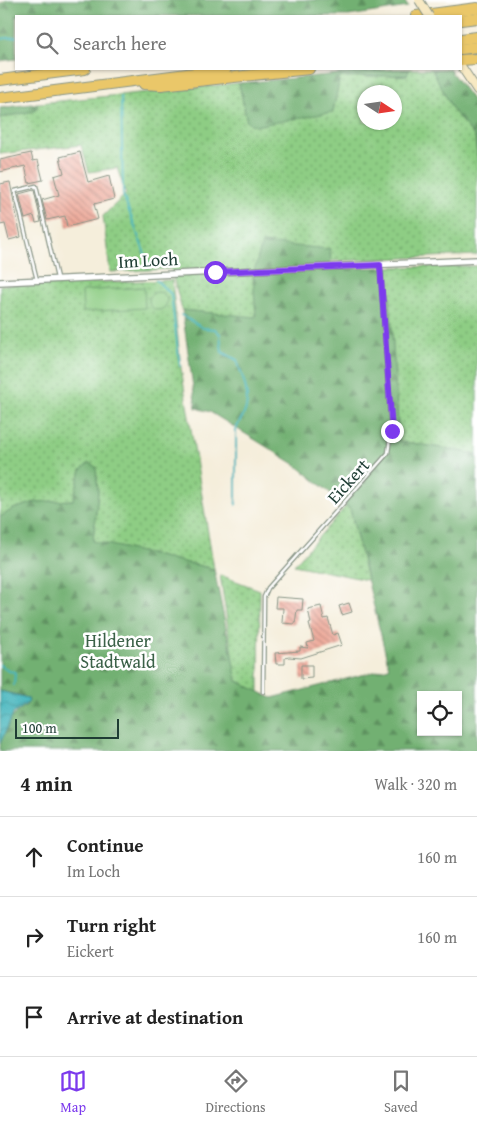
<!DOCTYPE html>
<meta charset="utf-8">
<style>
:root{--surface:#fff;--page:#f2f2f2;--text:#222;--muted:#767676;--line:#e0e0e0;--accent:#7c3aed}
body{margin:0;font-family:"Gentium Book Plus",serif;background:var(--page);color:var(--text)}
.controls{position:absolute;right:15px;bottom:15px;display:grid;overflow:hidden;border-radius:0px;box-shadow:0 1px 4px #0004}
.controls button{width:45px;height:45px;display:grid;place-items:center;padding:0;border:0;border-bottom:1px solid var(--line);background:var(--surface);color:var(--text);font:25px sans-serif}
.compass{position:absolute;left:357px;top:85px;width:45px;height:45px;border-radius:50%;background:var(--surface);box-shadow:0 1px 4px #0004;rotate:102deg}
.scale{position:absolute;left:15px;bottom:12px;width:104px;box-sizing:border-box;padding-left:5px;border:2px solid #1f3d34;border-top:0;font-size:14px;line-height:18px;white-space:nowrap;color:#1f3d34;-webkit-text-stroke:4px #fff;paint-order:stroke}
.stop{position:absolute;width:15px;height:15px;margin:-11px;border:4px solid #7c3aed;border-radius:50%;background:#fff}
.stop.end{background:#7c3aed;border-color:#fff;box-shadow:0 1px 5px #0008}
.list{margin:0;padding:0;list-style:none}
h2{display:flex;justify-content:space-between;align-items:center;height:65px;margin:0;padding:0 20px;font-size:21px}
h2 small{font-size:16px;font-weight:400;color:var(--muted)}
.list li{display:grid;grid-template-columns:32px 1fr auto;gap:15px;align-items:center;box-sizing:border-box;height:80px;padding:0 20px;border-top:1px solid var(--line)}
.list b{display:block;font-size:19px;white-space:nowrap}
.list p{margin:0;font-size:16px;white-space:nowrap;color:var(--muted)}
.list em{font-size:16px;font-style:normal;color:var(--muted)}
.icon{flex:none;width:28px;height:28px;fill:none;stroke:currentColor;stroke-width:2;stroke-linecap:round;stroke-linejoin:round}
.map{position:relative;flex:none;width:477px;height:751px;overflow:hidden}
.search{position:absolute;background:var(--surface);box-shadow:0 1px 4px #0004;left:15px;right:15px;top:15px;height:55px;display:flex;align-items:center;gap:12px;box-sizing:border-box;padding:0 18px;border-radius:0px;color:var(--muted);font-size:19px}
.sheet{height:305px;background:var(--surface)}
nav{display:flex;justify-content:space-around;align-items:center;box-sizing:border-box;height:70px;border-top:1px solid var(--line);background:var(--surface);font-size:14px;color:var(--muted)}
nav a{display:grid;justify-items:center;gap:2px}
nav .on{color:var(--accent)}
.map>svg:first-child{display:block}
.grass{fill:url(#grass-dots);stroke:#56855c;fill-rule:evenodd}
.forest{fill:url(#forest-firs);stroke:#487653;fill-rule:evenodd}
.pitch{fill:#8ecd84;stroke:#56855c}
.water{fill:url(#water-waves);stroke:#327a78}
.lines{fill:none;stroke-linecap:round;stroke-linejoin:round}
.stream{stroke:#46b6bd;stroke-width:2}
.building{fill:url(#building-back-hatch)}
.lane-casing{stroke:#8a9688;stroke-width:5}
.street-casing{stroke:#8a9688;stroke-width:8}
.secondary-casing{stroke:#8a9688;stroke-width:10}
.highway-casing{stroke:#8a9688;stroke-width:12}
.lane{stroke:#fff;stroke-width:2.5}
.street{stroke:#fff;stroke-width:5.5}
.secondary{stroke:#f7e9c3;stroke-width:8}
.highway{stroke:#eac769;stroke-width:10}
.secondary-bridge-casing{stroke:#8a9688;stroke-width:10;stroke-linecap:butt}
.secondary-bridge{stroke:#f7e9c3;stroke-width:8}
.route{stroke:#7c3aed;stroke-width:6}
.labels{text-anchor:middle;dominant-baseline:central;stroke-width:5;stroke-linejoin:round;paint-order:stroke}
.street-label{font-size:18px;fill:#1f3d34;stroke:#fff}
.park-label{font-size:18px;fill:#3b6148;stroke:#fff}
</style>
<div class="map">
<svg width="477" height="751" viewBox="0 0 477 751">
<defs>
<pattern id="grass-dots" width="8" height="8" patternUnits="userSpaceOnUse" patternTransform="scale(1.25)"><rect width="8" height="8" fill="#8ecd84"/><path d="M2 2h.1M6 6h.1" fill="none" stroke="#73a86d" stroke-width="1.8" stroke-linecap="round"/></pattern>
<pattern id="forest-firs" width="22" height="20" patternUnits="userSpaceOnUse" patternTransform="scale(1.25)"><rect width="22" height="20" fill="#72b072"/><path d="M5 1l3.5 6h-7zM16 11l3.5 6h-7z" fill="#5d905e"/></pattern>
<pattern id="water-waves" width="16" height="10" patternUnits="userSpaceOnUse" patternTransform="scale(1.25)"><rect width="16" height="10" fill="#46b6bd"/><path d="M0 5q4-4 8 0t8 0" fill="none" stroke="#3a959a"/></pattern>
<pattern id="building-back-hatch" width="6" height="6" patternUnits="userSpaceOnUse" patternTransform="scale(1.25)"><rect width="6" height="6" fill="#eda797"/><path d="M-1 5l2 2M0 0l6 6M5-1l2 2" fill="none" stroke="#bf897c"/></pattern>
</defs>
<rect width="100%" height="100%" fill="#fff"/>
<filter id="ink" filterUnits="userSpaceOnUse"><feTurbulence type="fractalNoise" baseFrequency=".02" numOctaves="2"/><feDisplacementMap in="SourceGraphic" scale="10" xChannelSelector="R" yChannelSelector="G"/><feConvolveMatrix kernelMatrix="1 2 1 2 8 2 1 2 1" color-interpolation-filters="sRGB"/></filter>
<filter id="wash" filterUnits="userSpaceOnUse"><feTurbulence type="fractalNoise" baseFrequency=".0096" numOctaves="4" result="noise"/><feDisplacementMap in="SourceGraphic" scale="20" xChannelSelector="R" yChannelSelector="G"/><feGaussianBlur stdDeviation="1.12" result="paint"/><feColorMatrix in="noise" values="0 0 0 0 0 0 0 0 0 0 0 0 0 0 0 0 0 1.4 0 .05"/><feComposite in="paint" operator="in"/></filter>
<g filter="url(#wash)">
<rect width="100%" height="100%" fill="#f5eedb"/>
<g class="grass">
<path d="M410,69H432L453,110L475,137L477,156V255L331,261L330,249L253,275L257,318L182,310L171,269L110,272L103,216L126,194L117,168L89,172L81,145L0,154V118L33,111L39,103L239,83L247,122L340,77L406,75ZM364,92H394V122H364Z"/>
<polygon points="477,266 477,454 399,441 388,267"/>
<polygon points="172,280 181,368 214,569 93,541 98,492 96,467 81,470 73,500 36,502 13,509 0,517 0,285"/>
<polygon points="346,506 350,509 367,580 294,565"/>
<polygon points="220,575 260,590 259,692 236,680"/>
</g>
<g class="forest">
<polygon points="7,0 404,0 408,7 349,16 16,16 16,59 0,61 0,4"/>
<polygon points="395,69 410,69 407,75 340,77 333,112 255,126 247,122 239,83"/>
<polygon points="432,69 449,69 477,106 477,156 475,137 453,110"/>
<polygon points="39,103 34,111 0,118 0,108"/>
<path d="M262,243L330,249L331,269L388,267L399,441L477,454V751H0C0,732 11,714 27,705L24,696L0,691V517L13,509L36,502L73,500L81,470L89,463L96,467L98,492L93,541L214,569L237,681L272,698L389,668L350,509L296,465L210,412L196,408L182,310L256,317L253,275ZM421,695H458V732H421Z"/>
</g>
<g class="pitch">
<polygon points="144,287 145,308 83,312 82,291"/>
<circle cx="158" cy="301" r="9"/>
</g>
<polygon class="water" points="0,691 28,698 29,702 13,714 0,744"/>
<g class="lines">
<g class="stream">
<polyline points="0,39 16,37"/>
<polyline points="121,97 123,195 149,265"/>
<polyline points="156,280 171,294 180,366"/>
<path d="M181,315L203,328L215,329L220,334L222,352L237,360C242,377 251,394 245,411C243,418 238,422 236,430V505"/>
<polyline points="0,665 8,671 15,672 14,685"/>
</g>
</g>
<g id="blocks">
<g class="building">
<polygon points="80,152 88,182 109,176 114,199 94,204 98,219 67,227 65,216 47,220 42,200 59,195 54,176 64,173 60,157"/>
<polygon points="31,153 33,161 38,160 43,180 29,183 25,166 0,172 0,160"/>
<polygon points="10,182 21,237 9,240 5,224 0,225 0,184"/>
<polygon points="34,190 41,222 36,223 34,216 25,219 19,194"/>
<polygon points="276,597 303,599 302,610 297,610 295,624 282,623 283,608 275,608"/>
<polygon points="349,603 352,612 342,615 339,606"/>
<polygon points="321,606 324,619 328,618 333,635 338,633 342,645 301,658 289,657 285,658 285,664 276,664 275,653 300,651 300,647 308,648 307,643 314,641 309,624 311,623 308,609"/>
<polygon points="301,665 312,665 312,678 301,679"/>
</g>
</g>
</g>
<g filter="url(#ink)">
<use href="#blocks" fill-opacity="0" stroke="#8a9688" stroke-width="1"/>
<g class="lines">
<g class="lane-casing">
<g id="lane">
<polyline points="37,280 15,191 36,186 57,278"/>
<polyline points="263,692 264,597 268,588 388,453 391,431 380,265"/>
</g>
</g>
<g class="street-casing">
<polyline id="street" points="0,282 477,260"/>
</g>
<g class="secondary-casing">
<polyline id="secondary" points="461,66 477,90"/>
</g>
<g class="highway-casing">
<g id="highway">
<polyline points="416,16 477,8"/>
<polyline points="461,20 477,18"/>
<polyline points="461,39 477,37"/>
<polyline points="461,49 477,47"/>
<polyline points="461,60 477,59"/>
<polyline points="0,80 85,69"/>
<polyline points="144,84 161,85 309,69"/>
<polyline points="0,98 226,69"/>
</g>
</g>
<use href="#lane" class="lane"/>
<use href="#street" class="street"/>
<use href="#secondary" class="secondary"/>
<use href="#highway" class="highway"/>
<g class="secondary-bridge-casing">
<polyline id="secondary-bridge" points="419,0 429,16"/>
</g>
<use href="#secondary-bridge" class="secondary-bridge"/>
</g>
</g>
<g class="lines" filter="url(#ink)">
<polyline class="route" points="215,272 380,265 392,431"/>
</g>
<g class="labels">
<g class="street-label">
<text transform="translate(148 260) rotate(-3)">Im Loch</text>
<text transform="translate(348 481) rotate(-48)">Eickert</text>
</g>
<g class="park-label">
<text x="118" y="640">Hildener<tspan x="118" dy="21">Stadtwald</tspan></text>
</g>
</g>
</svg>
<div class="controls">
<button><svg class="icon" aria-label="locate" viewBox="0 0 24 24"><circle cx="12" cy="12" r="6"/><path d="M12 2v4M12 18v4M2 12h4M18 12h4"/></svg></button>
</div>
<svg class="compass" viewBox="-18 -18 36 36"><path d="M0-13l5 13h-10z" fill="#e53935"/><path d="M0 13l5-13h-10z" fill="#767676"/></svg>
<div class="scale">100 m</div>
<div class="stop" style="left:215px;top:272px"></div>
<div class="stop end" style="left:392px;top:431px"></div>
<div class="search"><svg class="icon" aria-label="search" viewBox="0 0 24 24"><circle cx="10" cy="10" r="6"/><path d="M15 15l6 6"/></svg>Search here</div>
</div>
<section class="sheet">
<h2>4 min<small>Walk · 320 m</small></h2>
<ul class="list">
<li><svg class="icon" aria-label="ahead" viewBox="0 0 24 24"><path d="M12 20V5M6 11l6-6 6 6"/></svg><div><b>Continue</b><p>Im Loch</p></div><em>160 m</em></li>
<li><svg class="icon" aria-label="right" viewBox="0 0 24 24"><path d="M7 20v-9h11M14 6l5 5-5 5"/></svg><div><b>Turn right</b><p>Eickert</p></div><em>160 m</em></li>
<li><svg class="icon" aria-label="arrive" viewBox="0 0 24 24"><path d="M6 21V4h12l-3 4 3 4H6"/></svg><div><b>Arrive at destination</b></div></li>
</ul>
</section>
<nav>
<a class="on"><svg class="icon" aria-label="map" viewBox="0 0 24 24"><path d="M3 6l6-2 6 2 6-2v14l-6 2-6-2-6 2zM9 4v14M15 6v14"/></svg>Map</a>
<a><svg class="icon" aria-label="directions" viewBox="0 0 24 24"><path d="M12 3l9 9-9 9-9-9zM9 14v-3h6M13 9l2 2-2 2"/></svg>Directions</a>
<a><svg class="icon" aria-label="saved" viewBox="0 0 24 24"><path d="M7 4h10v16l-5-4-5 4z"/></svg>Saved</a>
</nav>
